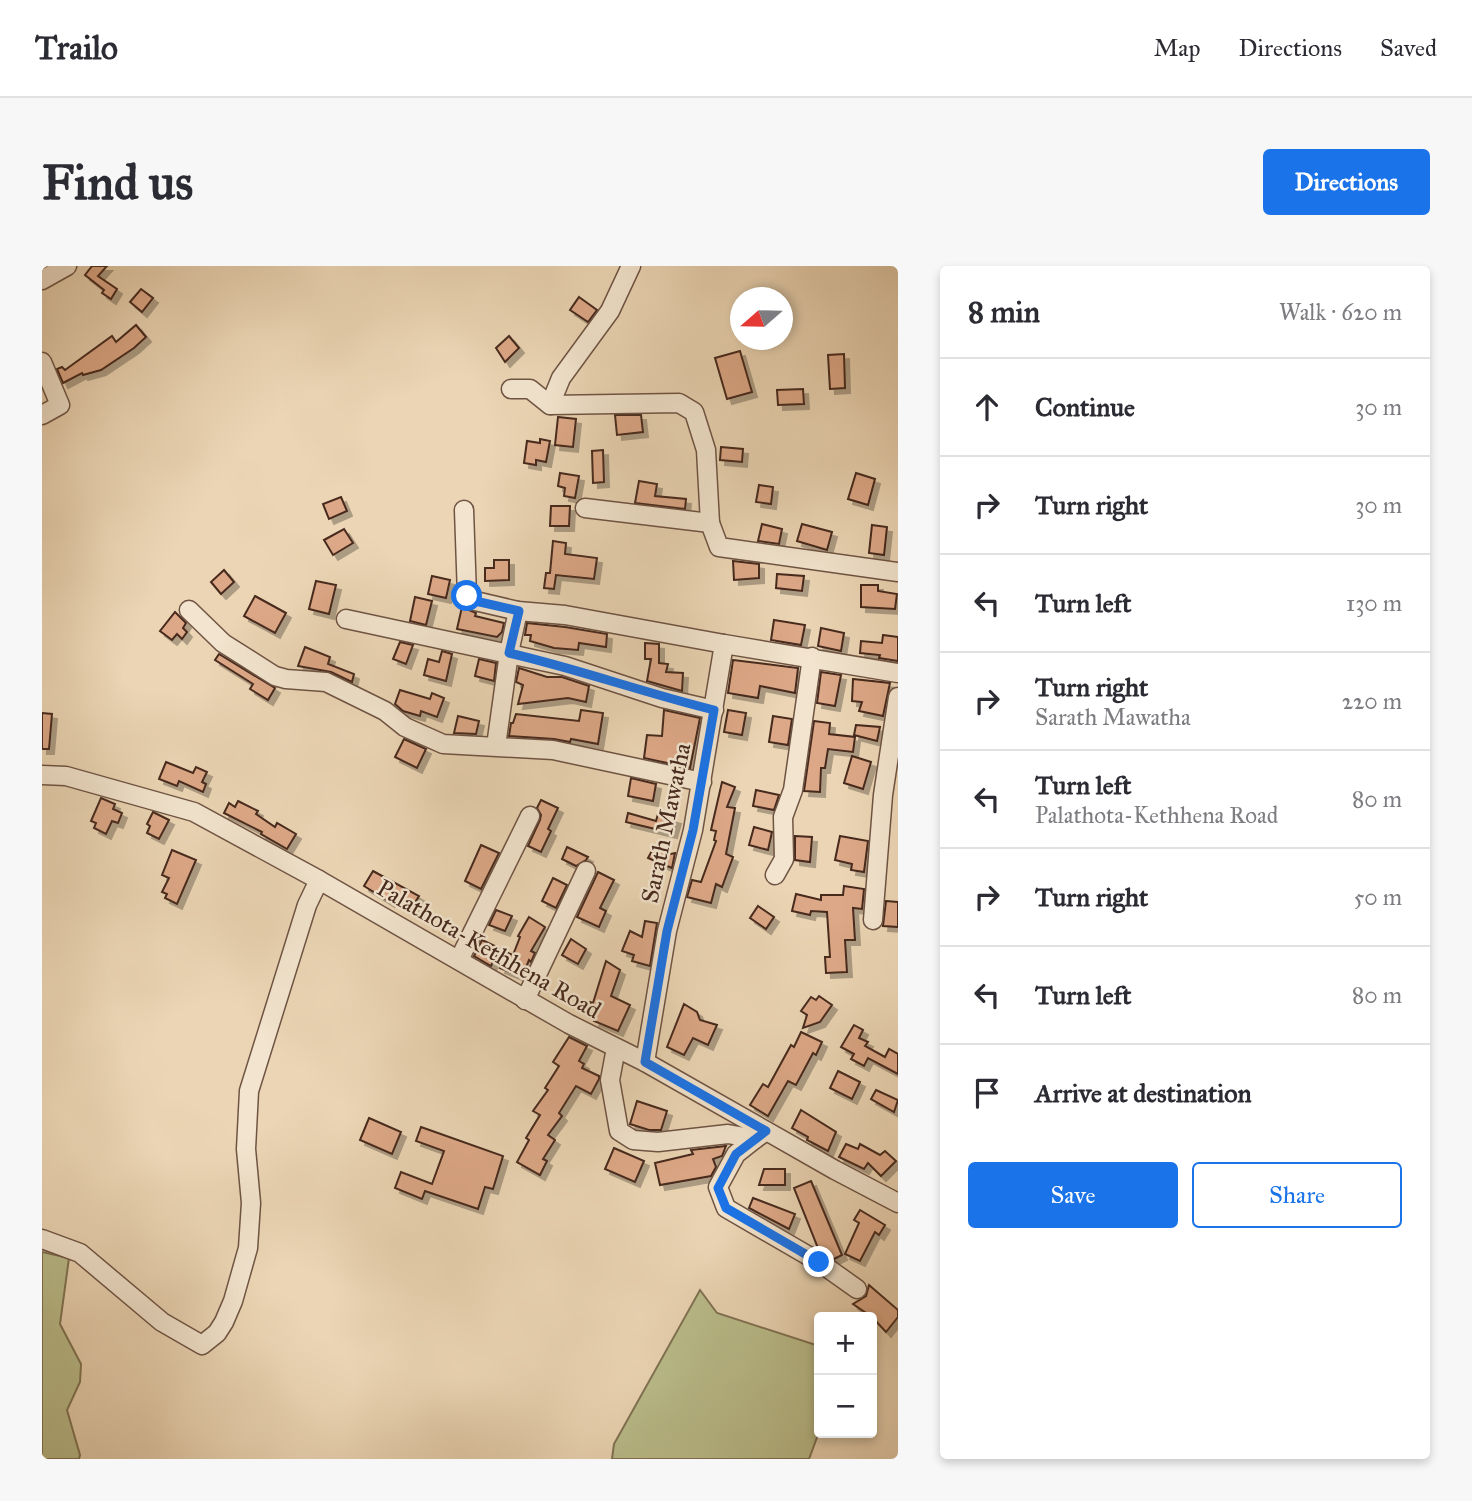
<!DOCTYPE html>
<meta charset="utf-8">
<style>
:root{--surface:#fff;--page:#f7f7f7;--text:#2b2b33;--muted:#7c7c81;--line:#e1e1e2;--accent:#1a73e8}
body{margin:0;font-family:"IM FELL Great Primer",serif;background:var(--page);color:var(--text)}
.controls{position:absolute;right:21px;bottom:21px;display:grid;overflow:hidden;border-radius:7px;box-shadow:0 4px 10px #0003}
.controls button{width:63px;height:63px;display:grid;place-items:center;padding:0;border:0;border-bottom:2px solid var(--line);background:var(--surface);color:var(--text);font:35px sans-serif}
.compass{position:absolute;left:688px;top:21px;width:63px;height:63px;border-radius:50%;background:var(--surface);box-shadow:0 4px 10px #0003;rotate:250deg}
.stop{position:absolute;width:21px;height:21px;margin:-16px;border:5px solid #1a73e8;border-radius:50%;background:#fff}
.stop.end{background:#1a73e8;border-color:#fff;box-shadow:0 2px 7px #0008}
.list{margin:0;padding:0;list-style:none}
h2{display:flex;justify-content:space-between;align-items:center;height:91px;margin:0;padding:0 28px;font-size:30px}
h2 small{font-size:23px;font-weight:400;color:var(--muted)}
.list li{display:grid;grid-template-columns:46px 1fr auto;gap:21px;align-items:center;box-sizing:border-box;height:98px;padding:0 28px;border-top:2px solid var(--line)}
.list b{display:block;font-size:26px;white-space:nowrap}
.list p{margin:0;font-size:23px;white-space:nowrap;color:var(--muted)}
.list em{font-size:23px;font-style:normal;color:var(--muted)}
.actions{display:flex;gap:14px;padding:21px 28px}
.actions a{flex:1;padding:16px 0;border:2px solid var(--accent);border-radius:7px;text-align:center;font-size:24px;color:var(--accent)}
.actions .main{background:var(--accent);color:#fff}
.icon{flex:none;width:38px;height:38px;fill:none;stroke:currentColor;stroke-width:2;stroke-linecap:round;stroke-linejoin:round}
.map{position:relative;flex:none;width:856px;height:1193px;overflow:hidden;border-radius:7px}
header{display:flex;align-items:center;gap:42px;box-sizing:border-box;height:98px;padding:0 35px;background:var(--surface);border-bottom:2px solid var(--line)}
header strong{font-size:33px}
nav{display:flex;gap:38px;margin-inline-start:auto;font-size:24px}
.intro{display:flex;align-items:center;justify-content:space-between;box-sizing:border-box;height:168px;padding:0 42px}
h1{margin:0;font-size:49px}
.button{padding:18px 32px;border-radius:7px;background:var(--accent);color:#fff;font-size:24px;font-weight:700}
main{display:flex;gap:42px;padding:0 42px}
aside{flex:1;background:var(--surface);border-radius:7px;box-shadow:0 4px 10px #0003}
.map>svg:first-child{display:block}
.green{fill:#babd8b;stroke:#807354;stroke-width:2}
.building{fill:#dda887;stroke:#46291e;stroke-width:2;filter:url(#shadow)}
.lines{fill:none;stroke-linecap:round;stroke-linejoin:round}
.minor-casing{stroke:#6f5444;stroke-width:21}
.minor{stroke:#f2e4ce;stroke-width:18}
.route{stroke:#1a73e8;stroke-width:9}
.labels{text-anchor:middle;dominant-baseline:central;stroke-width:5;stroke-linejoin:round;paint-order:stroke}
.street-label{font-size:24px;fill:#46291e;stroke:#f2e4ce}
</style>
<header>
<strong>Trailo</strong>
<nav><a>Map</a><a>Directions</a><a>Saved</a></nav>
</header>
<div class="intro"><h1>Find us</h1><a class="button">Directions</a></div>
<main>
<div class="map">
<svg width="856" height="1193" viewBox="0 0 856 1193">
<defs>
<filter id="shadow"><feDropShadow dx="5" dy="5" stdDeviation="0" flood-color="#0004"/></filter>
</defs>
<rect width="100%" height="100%" fill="#ebd5b4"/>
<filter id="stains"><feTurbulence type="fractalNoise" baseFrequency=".00286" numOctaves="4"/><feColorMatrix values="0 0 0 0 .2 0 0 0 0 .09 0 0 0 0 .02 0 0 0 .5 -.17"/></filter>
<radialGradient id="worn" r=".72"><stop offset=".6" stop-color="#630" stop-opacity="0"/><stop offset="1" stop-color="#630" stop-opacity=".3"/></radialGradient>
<g class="green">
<polygon points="0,986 27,992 18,1058 39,1098 38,1116 25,1144 38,1189 37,1193 0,1193"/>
<polygon points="658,1024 675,1047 777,1080 777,1137 773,1151 777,1166 767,1193 570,1193 572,1178"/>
</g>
<g class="building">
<polygon points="50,0 65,0 56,10 75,23 69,33 60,27 62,24 43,9"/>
<polygon points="99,23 111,32 100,46 88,36"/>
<polygon points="537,31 555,44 546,56 528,44"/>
<polygon points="94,59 104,71 92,82 59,104 41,109 40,107 21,117 15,103 20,101 23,104 70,70 74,76"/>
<polygon points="467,70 477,82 463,96 454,82"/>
<polygon points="698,85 710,126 685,133 673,92"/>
<polygon points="802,88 803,122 788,123 786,89"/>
<polygon points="761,123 762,138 736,139 735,124"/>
<polygon points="573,149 599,149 601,166 575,169"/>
<polygon points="516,151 534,153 531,181 513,179"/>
<polygon points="498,173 508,175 504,196 494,194 494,199 482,197 485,175 498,177"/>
<polygon points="679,181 701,183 700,196 678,194"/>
<polygon points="561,184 562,216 551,217 550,185"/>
<polygon points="518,207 537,210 533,232 522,230 523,222 516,220"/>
<polygon points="814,207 833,213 826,239 806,233"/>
<polygon points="597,215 615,218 613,230 644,233 643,243 593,237"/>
<polygon points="717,219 731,221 729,238 714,236"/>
<polygon points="299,231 305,245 287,253 281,238"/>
<polygon points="509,240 528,240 527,260 508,260"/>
<polygon points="720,258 740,263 737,278 716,275"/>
<polygon points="760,258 790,266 785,284 755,275"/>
<polygon points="830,259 845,261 842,289 827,287"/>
<polygon points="302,263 311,277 291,289 282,274"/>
<polygon points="511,275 524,277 523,288 555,292 552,313 514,309 512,323 502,322 504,307 508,307"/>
<polygon points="452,294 467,294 467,314 443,315 443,302 452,302"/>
<polygon points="691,295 717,298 717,312 692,314"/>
<polygon points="182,304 192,316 179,328 169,316"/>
<polygon points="735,308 762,310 760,325 734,322"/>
<polygon points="390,310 408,314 404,332 386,328"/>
<polygon points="274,315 294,319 287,348 267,343"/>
<polygon points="819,319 836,319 836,325 855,328 853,343 819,341"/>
<polygon points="213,330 244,347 233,367 202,350"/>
<polygon points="373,331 390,335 384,359 368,355"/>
<polygon points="420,341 434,347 433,350 462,357 460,366 455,371 415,363"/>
<polygon points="133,346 144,357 141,362 145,366 140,373 135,368 130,374 118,365"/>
<polygon points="732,354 763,359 759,379 729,374"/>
<polygon points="485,357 523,361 565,368 564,381 537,377 536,384 512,382 488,375 489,369 483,369"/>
<polygon points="779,362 802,367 799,385 776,380"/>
<polygon points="841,369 856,371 856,395 837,392 838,389 818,387 819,375 840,377"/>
<polygon points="358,376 371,379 364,398 351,393"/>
<polygon points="603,377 617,378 617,397 626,398 624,406 641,407 640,425 605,415 609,393 603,393"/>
<polygon points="263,381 288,391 286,398 312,408 310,416 289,406 256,400"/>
<polygon points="400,385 410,388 404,415 382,409 386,393 397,396"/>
<polygon points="177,388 233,422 226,434 208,423 211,418 173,394"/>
<polygon points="437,393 454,397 452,415 433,410"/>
<polygon points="691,394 756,402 753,427 718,420 716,432 686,427"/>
<polygon points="477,402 505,411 520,411 547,420 544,436 526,432 476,438 481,419 474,416"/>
<polygon points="779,406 799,409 793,440 775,437"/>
<polygon points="811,413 848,417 841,450 817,445 820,436 810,435"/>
<polygon points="358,424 388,433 390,427 402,432 395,451 379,445 378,450 361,445 353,438"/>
<polygon points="539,444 561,447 556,478 529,473 528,476 512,473 467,470 469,457 471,457 474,448 537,455"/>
<polygon points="622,444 658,452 648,502 602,492 605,469 620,470"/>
<polygon points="686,444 704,447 700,469 682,466"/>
<polygon points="0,447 10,448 7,483 0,483"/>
<polygon points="416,450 437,455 434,468 412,467"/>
<polygon points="731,450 750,453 746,479 727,476"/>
<polygon points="772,455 788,457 787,468 813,471 811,486 786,483 783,502 779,502 778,526 762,525"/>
<polygon points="814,459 838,461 835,475 812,469"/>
<polygon points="362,473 384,483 375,502 353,491"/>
<polygon points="810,490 829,496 821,523 802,517"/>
<polygon points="124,496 151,507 154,501 165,506 160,516 164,518 161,526 137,515 135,520 117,513"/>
<polygon points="589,512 614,518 611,535 586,530"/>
<polygon points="680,516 693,521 685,541 693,542 684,588 691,591 680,621 674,618 669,637 645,631 650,614 659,616 674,575 672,574 674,565 669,564"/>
<polygon points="714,524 737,529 732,544 711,540"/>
<polygon points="59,532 73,538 71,543 80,547 76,557 70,555 64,568 52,562 54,557 49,555"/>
<polygon points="499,534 516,542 506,563 509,565 499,586 486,580 498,554 499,549 495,542"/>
<polygon points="196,535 216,545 214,548 233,561 235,557 254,568 245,583 219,568 220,566 182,547 187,537 193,541"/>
<polygon points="111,546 127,554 117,573 105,567 108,560 105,558"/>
<polygon points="586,547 614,555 616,548 634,553 630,567 584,556"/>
<polygon points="712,561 730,566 726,584 707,579"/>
<polygon points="753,570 770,571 768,596 753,594"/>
<polygon points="798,570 826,575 822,606 809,604 810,598 793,594"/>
<polygon points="439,579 457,587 439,623 423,615"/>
<polygon points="613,579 629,588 633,587 630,602 606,592"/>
<polygon points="525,581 546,591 544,594 534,600 520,593"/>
<polygon points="130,584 154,594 135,638 123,632 125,628 120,626 127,612 120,609"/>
<polygon points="331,605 377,630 369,643 351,631 348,636 322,620"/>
<polygon points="556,606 572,614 558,642 564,645 557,661 535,651"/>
<polygon points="511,612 525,619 514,642 500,635"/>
<polygon points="802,620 822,623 820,643 811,642 813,674 803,674 805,706 784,707 783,691 788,691 785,646 769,645 768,649 750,645 754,628 779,634 779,629 801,629"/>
<polygon points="844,635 856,636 856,661 841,660"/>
<polygon points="716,640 732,651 724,663 708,652"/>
<polygon points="454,644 470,650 463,665 447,659"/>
<polygon points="487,651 503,661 489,685 493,687 489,696 487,694 480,711 458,702 466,687 471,689 478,671 476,670"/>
<polygon points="603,655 615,657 608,700 590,695 592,689 580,685 588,665 600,671"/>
<polygon points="529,673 544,683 536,698 520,689"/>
<polygon points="440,674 457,682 449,700 432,690"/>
<polygon points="564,695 578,704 569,730 588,739 576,765 552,755 553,752 543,747 548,736 551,737"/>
<polygon points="777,730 790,739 778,756 761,762 765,749 759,745 769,731 774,734"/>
<polygon points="642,738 655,746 658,754 675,759 666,779 651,772 642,789 625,781"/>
<polygon points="812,759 821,764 817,772 826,776 823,780 843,791 847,783 856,788 856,808 826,792 822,800 809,793 812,788 799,781"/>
<polygon points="759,766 780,776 774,789 771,787 754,819 746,815 726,850 708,839 721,818 726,821 749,779 752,781"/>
<polygon points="527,771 545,780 537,795 542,798 540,802 557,810 557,813 549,828 534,820 517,847 520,850 506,869 513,874 501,893 505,895 498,909 475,896 487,874 484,872 498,849 491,845 506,824 503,822 517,800 511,796"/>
<polygon points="796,805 818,816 810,833 788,822"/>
<polygon points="834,824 856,834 852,846 829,833"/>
<polygon points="595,835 625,845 619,864 607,864 588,858"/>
<polygon points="759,844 794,866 786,885 765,874 766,871 750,862"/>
<polygon points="327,852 359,866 350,888 318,874"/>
<polygon points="379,861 461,890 451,923 443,921 436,943 383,925 380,933 353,922 359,906 390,918 402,885 374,875"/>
<polygon points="804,878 816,883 818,878 838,889 843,885 854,895 839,910 826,897 822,903 797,891"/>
<polygon points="684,880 680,890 671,893 674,901 669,910 618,919 613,897 651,888 649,884"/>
<polygon points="572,882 602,895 593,916 563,903"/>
<polygon points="722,903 743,903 743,919 717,919"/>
<polygon points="769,915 800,989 792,993 776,982 752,922"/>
<polygon points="711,932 753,948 747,963 707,942"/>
<polygon points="818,944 843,959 837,969 833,966 818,995 803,988 817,957 812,954"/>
<polygon points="827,1019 856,1044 856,1051 844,1066 830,1051 811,1038 824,1030"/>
</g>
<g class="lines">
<g class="minor-casing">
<g id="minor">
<polyline points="0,14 25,0"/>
<polyline points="0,96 18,139 0,149"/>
<polyline points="469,123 488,123 508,139 637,137 652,146 664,184 668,257"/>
<polyline points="508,139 519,112 568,45 589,0"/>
<polyline points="543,242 668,257 677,281 856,306"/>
<polyline points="422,244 425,330 429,334 476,345 523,349 682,378"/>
<polyline points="147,344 181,377 233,410 244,413 284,416 343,445 363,461 401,478 511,484 660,516"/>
<polyline points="304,353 523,400 620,432 672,444"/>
<polyline points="454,480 467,387 476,345"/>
<polyline points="0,509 24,510 152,546 277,614 527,758 603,796 793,904 856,937"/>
<polyline points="733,609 742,593 741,551 751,524 770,391"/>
<polyline points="831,654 841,529 856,431"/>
<polyline points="417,694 488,550"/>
<polyline points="483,734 544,605"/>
<polyline points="574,782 568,814 577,865 591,874 616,876 686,868 713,873 724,865"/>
<polyline points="603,796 625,665 651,564 682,378 856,407"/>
<polyline points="713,873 694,888 676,921 684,942 777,996 815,1023"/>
<polyline points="0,973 38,987 120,1056 160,1079 175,1067 182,1056 191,1035 206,982 209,937 204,883 207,825 265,639 277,614"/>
</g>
</g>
<use href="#minor" class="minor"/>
</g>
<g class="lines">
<path class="route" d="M425,330L429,334L477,345L467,387C536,403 603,427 672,444L651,564L625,665L603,796L724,865L694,888L676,922L684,942L777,996"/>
</g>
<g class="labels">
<g class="street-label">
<text transform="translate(624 557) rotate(-78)">Sarath Mawatha</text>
<text transform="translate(447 683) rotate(30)">Palathota-Kethhena Road</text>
</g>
</g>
<rect width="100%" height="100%" filter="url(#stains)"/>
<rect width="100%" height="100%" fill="url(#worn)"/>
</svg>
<div class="controls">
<button>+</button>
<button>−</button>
</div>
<svg class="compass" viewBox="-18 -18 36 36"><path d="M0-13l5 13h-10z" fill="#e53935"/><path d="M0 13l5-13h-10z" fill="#7c7c81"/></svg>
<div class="stop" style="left:425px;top:330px"></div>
<div class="stop end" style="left:777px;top:996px"></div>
</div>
<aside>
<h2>8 min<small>Walk · 620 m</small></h2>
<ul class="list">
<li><svg class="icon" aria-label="ahead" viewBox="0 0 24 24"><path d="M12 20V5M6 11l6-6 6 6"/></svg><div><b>Continue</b></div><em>30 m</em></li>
<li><svg class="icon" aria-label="right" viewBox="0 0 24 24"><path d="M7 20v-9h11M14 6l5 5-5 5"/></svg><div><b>Turn right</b></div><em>30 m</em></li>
<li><svg class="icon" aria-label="left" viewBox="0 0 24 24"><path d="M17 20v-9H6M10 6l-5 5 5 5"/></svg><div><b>Turn left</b></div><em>130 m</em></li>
<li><svg class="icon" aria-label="right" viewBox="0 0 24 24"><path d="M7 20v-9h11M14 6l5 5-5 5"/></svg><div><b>Turn right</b><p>Sarath Mawatha</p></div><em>220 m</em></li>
<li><svg class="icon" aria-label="left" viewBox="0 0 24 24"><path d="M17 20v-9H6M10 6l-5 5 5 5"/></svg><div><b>Turn left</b><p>Palathota-Kethhena Road</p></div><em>80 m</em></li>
<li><svg class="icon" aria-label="right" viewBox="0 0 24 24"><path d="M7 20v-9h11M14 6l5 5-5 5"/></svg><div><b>Turn right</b></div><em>50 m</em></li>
<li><svg class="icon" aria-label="left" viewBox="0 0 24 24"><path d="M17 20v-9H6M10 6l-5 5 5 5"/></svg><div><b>Turn left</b></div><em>80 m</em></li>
<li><svg class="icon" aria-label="arrive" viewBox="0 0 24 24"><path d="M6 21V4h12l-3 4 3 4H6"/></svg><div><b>Arrive at destination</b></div></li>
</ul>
<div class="actions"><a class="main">Save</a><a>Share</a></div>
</aside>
</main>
